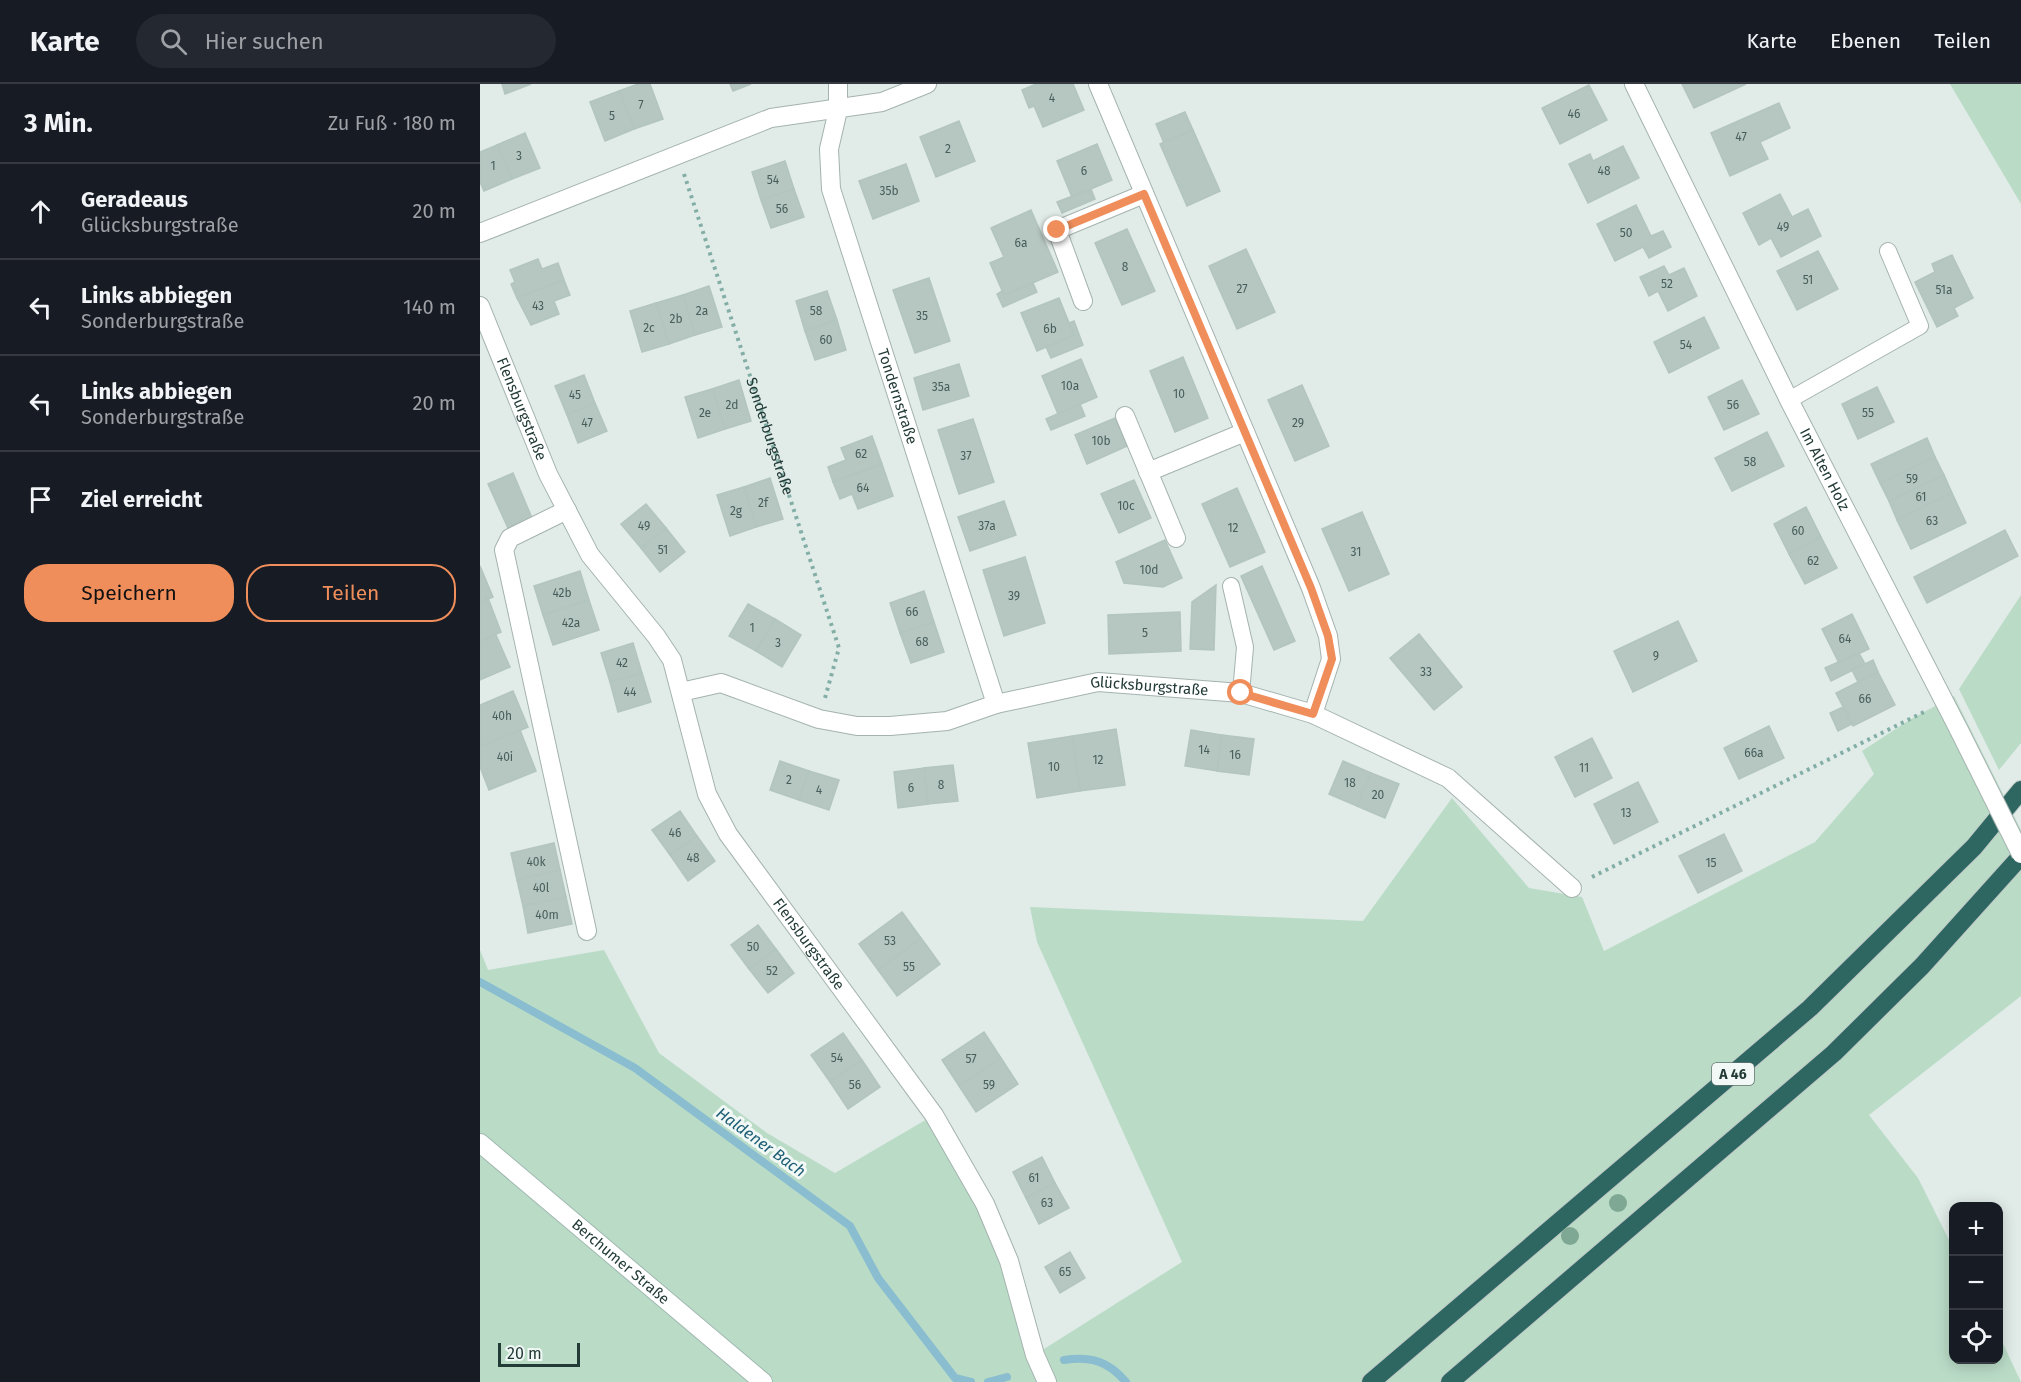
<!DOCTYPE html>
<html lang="de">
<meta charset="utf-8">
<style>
:root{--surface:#171b24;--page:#242831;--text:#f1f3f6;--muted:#9ea1a6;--line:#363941;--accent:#ef8e5b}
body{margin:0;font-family:"Fira Sans",sans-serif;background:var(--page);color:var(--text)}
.controls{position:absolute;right:18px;bottom:18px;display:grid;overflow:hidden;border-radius:12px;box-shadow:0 3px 15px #0003}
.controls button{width:54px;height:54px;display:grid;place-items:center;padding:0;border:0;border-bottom:2px solid var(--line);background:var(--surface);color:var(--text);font:30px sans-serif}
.scale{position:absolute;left:18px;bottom:15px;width:82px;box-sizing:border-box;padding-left:6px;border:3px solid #223b37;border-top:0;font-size:16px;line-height:21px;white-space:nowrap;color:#223b37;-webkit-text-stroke:4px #f1f8f5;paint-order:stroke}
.stop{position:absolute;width:18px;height:18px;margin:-14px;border:4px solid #ef8e5b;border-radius:50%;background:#fff}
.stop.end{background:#ef8e5b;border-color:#fff;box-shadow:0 2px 6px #0008}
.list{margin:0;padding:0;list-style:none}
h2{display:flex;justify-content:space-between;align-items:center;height:78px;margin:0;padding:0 24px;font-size:26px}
h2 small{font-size:20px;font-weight:400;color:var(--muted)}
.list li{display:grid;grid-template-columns:39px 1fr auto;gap:18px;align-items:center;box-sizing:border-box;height:96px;padding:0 24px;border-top:2px solid var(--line)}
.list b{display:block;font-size:22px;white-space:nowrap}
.list p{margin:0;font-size:20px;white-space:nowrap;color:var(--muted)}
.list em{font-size:20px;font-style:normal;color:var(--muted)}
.actions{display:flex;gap:12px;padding:18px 24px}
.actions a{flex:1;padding:14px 0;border:2px solid var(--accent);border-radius:24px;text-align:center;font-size:21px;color:var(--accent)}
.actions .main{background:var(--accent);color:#111}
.icon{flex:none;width:33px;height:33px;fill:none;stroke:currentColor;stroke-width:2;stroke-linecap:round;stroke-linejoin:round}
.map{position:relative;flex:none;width:1541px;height:1298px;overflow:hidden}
header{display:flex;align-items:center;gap:36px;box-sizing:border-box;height:84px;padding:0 30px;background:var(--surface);border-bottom:2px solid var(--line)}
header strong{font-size:28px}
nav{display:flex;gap:33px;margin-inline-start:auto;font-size:21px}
.search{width:420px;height:54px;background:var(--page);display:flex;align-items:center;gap:15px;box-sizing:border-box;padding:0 21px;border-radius:33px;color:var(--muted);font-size:22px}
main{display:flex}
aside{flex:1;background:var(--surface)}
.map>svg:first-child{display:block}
.green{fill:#badcc7}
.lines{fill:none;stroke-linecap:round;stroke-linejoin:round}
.stream{stroke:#89bdcf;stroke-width:8}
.building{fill:#b6c6c1;stroke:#b3c5bf;stroke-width:1.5}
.lane-casing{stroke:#a4b3af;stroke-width:18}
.street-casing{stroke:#a4b3af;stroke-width:20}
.secondary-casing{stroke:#a0b7b1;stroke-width:20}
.highway-casing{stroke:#c1c8c7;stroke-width:20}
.path{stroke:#82aea5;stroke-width:4;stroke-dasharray:3 4.5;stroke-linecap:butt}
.lane{stroke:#fff;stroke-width:16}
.street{stroke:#fff;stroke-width:18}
.secondary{stroke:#fff;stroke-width:18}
.highway{stroke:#2e6761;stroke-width:18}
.street-bridge-casing{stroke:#a4b3af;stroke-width:20;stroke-linecap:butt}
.street-bridge{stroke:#fff;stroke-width:18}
.tree{fill:#7ea893}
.route{stroke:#ef8e5b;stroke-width:8}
.labels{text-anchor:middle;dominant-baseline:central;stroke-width:6;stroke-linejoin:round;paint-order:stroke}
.number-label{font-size:12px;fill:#475e5a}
.shield{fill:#f1f8f5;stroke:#607470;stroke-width:1.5}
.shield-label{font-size:14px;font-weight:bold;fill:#223b37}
.street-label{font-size:15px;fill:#223b37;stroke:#f1f8f5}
.water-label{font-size:16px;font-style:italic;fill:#1d5e76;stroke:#f1f8f5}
</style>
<header>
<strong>Karte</strong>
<div class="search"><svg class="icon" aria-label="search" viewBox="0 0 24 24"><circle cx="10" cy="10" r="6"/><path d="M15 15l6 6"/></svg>Hier suchen</div>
<nav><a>Karte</a><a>Ebenen</a><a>Teilen</a></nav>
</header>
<main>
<aside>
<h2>3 Min.<small>Zu Fuß · 180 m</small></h2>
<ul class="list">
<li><svg class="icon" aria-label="ahead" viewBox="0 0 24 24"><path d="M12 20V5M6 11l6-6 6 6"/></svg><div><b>Geradeaus</b><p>Glücksburgstraße</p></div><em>20 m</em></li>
<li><svg class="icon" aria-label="left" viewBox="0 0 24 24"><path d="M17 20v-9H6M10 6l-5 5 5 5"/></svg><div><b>Links abbiegen</b><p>Sonderburgstraße</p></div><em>140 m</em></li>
<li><svg class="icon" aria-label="left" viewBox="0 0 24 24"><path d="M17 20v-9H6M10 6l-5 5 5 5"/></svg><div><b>Links abbiegen</b><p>Sonderburgstraße</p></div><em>20 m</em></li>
<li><svg class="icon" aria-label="arrive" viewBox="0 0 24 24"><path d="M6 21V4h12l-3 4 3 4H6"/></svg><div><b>Ziel erreicht</b></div></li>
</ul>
<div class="actions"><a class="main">Speichern</a><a>Teilen</a></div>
</aside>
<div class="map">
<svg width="1541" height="1298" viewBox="0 0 1541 1298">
<rect width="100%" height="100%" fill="#e1ebe8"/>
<g class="green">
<polygon points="1470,0 1541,0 1541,120"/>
<polygon points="1541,511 1541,659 1519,686 1479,605"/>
<polygon points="1474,612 1541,746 1541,912 1389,1031 1438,1094 1473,1164 1474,1276 1518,1276 1519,1251 1541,1298 0,1298 0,866 8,886 124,866 179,969 287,1049 355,1089 454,1031 505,1120 556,1270 702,1178 557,858 550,823 883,837 972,714 1049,804 1102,813 1124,867 1335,758 1394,690 1382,667 1431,635"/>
</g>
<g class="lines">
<g class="stream">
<polyline points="0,898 155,984 370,1142 398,1194 475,1294 491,1298"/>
<path d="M584,1276C611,1272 628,1277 646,1298"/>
<polyline points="508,1298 527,1293"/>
</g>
</g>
<g class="building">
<polygon points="22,0 51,0 25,10"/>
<polygon points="158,0 170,0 183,35 154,45 139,7"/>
<polygon points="250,0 271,0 253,7"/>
<polygon points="556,0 593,0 604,26 563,43 554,22 549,24 542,6"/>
<polygon points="1202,0 1266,0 1214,24"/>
<polygon points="1109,1 1127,36 1080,60 1062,24"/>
<polygon points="139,7 154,45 125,57 110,18"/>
<polygon points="1299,19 1310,44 1280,58 1288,75 1250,92 1231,49"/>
<polygon points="705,28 713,46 684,59 676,40"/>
<polygon points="479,37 495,77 456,93 440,53"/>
<polygon points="713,46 740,107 707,122 680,60"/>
<polygon points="45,49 60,84 32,95 17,61"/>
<polygon points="617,60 632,96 592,113 577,77"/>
<polygon points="17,61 32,95 4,107 0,98 0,68"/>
<polygon points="1143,62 1159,94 1108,119 1089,80 1110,70 1113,77"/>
<polygon points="305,77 314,105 281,116 272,88"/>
<polygon points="426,80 439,117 393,135 379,97"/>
<polygon points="314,105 324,133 291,144 281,116"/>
<polygon points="611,105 615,115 582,129 577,118"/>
<polygon points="1300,110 1312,133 1328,125 1341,152 1301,173 1291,154 1279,161 1263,129"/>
<polygon points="1156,121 1171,152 1183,147 1191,163 1169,174 1163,163 1135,177 1117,140"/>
<polygon points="551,126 578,188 524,211 510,179 524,173 511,144"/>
<polygon points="647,145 675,207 642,221 615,159"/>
<polygon points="766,165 795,228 757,245 729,182"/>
<polygon points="1338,167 1358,205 1317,226 1297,187"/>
<polygon points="1472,171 1493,214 1474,224 1478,232 1457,243 1435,198 1455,188 1452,180"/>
<polygon points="58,175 62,185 78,179 84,196 37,214 31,200 35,198 30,186"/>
<polygon points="1184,182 1189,191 1204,184 1217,212 1188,227 1178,207 1169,212 1160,193"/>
<polygon points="449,194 470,257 435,269 413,206"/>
<polygon points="84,196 90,211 74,217 79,230 51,241 37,214"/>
<polygon points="553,199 557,208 523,223 517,210 522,207 524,211"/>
<polygon points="229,202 242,243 215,251 203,211"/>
<polygon points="347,207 357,236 325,247 316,217"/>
<polygon points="203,211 215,251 189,260 176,219"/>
<polygon points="579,214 594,251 557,267 541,229"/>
<polygon points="176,219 189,260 162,268 150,227"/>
<polygon points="1224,233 1239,264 1189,289 1174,258"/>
<polygon points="357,236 366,266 335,276 325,247"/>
<polygon points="594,237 603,261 571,274 566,263 594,251 589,239"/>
<polygon points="703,273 728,334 695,348 670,287"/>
<polygon points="601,275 617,313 578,330 562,292"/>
<polygon points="479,280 489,312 443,326 434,294"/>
<polygon points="104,291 115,319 87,331 75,302"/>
<polygon points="259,296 271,337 245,345 232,305"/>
<polygon points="1262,296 1279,330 1244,346 1228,313"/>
<polygon points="822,301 849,362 815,377 788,316"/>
<polygon points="1397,303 1414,338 1378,355 1362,320"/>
<polygon points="232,305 245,345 218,354 205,313"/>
<polygon points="115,319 127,347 98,359 87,331"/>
<polygon points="600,320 605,332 571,346 566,335"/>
<polygon points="635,334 647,362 607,380 595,351"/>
<polygon points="493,335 514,398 479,410 458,346"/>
<polygon points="1287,348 1304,382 1252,407 1235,374"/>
<polygon points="392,352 402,380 353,398 348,383 366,376 361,364"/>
<polygon points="1447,354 1455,373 1400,399 1391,380"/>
<polygon points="1455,373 1464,391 1409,417 1400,399"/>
<polygon points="402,380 413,412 378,425 372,410 360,415 353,398"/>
<polygon points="33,389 52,434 28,444 8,400"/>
<polygon points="1464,391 1472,409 1417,436 1409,417"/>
<polygon points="290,394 303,435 276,443 264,403"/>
<polygon points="654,396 671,434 639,449 621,410"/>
<polygon points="264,403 276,443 250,452 237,411"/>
<polygon points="757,404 785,468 750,483 722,420"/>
<polygon points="1472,409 1486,439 1431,465 1417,436"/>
<polygon points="524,417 536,451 490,467 478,433"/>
<polygon points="166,420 186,444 161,464 141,440"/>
<polygon points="1326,423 1341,453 1309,470 1294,440"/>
<polygon points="882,428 909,490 869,507 842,445"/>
<polygon points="186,444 205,468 180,488 161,464"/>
<polygon points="1525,446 1538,472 1447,519 1434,493"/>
<polygon points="1341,453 1357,484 1325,500 1309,470"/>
<polygon points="685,456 702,494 683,503 644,499 636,478"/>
<polygon points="545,473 565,539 524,552 503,486"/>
<polygon points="0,482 13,513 0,518"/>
<polygon points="782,482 815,557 794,566 761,492"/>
<polygon points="100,487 109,516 63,531 54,502"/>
<polygon points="736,501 734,566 710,565 712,518"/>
<polygon points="444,507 454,538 420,549 410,519"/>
<polygon points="8,514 21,548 0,557 0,518"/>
<polygon points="109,516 119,546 73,561 63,531"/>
<polygon points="268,520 295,535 276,567 249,552"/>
<polygon points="700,528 701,567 629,570 628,531"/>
<polygon points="1372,530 1389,565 1359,579 1342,545"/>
<polygon points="295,535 321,551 302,583 276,567"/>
<polygon points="1198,537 1217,577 1153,608 1134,567"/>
<polygon points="454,538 464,568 431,579 420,549"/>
<polygon points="939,550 982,603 954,626 910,574"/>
<polygon points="16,551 30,583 0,596 0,557"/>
<polygon points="153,559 162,589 130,598 121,569"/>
<polygon points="1379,569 1385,580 1351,597 1345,584"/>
<polygon points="1393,576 1398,588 1378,598 1372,586"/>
<polygon points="1398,588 1415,621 1373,642 1356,609"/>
<polygon points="162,589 171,618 138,628 130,598"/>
<polygon points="33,607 48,643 0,663 0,621"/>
<polygon points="1363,623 1372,640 1358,647 1350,629"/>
<polygon points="1289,642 1304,674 1259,695 1244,664"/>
<polygon points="636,645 645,701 600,707 592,652"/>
<polygon points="40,646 56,687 9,706 0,683 0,663"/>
<polygon points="711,646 742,651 737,687 705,682"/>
<polygon points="742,651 774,655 769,691 737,687"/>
<polygon points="592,652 600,707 557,714 548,659"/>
<polygon points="1112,654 1132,694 1095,713 1075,673"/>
<polygon points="300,677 329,687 319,716 290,706"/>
<polygon points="863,677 891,689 877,722 849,710"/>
<polygon points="473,681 478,717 448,720 444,684"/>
<polygon points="444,684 448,720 418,724 414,688"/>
<polygon points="329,687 359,696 349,726 319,716"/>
<polygon points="891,689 919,700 905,734 877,722"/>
<polygon points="1158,698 1178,738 1134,760 1114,720"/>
<polygon points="200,727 217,752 190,771 172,746"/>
<polygon points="1244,750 1262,787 1218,809 1199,772"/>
<polygon points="217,752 235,777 208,797 190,771"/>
<polygon points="74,759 80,786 37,796 31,769"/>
<polygon points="80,786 86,813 43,822 37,796"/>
<polygon points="86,813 92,840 48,849 43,822"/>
<polygon points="422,828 441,854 398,886 379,860"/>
<polygon points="278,841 296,865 269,885 251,861"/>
<polygon points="441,854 460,880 417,912 398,886"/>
<polygon points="296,865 314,889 288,909 269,885"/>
<polygon points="504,948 521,974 479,1002 462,976"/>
<polygon points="363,949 382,976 350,998 331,971"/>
<polygon points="521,974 538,1000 496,1028 479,1002"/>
<polygon points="382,976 400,1003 368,1025 350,998"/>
<polygon points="562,1073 575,1099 546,1114 533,1088"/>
<polygon points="575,1099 589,1124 559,1140 546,1114"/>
<polygon points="590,1168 605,1194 580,1209 565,1183"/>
</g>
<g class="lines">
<g class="lane-casing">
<g id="lane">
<polyline points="1309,316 1440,242 1408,167"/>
<polyline points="751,502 765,563 761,609"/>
</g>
</g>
<g class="street-casing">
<g id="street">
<path id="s2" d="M358,0V26L349,65L351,105L516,620"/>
<polyline points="618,0 831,504 848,552 851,575 833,630"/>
<path id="s3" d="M1154,0L1309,316L1479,646"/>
<polyline points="0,149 291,34 402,18 447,0"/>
<polyline points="603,217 577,146 664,110"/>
<path id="s4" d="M0,222L68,390L110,471L176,552L192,576L227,710L248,750L454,1031L505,1120L529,1177L555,1271L567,1298"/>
<polyline points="645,332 696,454"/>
<polyline points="668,388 765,348"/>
<polyline points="87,426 30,454 24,466 107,847"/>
<path id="s5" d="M201,608L241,599L339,635L377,642H410L467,637L516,620L618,598L761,609L833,630L968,694L1092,804"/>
</g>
</g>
<g class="secondary-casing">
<g id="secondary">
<path id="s6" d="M0,1059L283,1298"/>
</g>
</g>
<g class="highway-casing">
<g id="highway">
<polyline points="891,1298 1330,924 1494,763 1541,706"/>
<polyline points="970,1298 1354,969 1442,882 1541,772"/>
</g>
</g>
<g class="path">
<path id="s1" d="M204,90L359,564L345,614"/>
<polyline points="1112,793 1446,627"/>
</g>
<use href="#lane" class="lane"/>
<use href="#street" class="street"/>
<use href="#secondary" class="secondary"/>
<use href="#highway" class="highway"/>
<g class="street-bridge-casing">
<polyline id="street-bridge" points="1479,646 1541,770"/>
</g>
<use href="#street-bridge" class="street-bridge"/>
</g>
<g class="tree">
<circle cx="1138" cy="1119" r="9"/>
<circle cx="1090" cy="1152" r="9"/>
</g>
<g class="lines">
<polyline class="route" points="577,146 664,110 831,504 848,552 852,575 833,630 761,609"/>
</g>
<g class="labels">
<g class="number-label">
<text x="572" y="14">4</text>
<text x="161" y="21">7</text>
<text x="1094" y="30">46</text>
<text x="132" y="32">5</text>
<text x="1261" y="53">47</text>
<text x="468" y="65">2</text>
<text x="39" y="72">3</text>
<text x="13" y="82">1</text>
<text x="604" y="87">6</text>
<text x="1124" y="87">48</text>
<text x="293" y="96">54</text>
<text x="409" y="107">35b</text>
<text x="302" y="125">56</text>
<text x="1303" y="143">49</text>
<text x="1146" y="149">50</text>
<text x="541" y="159">6a</text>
<text x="645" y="183">8</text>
<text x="1328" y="196">51</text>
<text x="1187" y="200">52</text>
<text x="762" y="205">27</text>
<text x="1464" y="206">51a</text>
<text x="58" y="222">43</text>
<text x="222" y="227">2a</text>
<text x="336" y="227">58</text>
<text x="442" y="232">35</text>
<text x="196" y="235">2b</text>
<text x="169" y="244">2c</text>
<text x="570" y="245">6b</text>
<text x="346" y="256">60</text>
<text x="1206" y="261">54</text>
<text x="590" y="302">10a</text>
<text x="461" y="303">35a</text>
<text x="699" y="310">10</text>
<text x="95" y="311">45</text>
<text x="252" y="321">2d</text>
<text x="1253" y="321">56</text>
<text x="225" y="329">2e</text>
<text x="1388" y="329">55</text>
<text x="107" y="339">47</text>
<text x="818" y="339">29</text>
<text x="621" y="357">10b</text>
<text x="381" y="370">62</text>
<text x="486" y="372">37</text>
<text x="1270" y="378">58</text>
<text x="1432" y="395">59</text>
<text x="383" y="404">64</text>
<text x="1441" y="413">61</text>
<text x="283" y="419">2f</text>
<text x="646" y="422">10c</text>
<text x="256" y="427">2g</text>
<text x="1452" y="437">63</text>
<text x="164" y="442">49</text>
<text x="507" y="442">37a</text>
<text x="753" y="444">12</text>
<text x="1318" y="447">60</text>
<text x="183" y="466">51</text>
<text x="876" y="468">31</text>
<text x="1333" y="477">62</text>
<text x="669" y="486">10d</text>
<text x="82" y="509">42b</text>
<text x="534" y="512">39</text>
<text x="432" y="528">66</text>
<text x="91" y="539">42a</text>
<text x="272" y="544">1</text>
<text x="665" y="549">5</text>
<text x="1365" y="555">64</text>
<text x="442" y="558">68</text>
<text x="298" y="559">3</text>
<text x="1176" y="572">9</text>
<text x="142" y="579">42</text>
<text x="946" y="588">33</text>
<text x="150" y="608">44</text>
<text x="1385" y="615">66</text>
<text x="22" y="632">40h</text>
<text x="724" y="666">14</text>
<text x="1274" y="669">66a</text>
<text x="755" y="671">16</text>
<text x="25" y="673">40i</text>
<text x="618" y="676">12</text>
<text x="574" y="683">10</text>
<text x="1104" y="684">11</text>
<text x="309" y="696">2</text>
<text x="870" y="699">18</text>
<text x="461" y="701">8</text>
<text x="431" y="704">6</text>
<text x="339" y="706">4</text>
<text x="898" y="711">20</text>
<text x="1146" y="729">13</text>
<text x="195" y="749">46</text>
<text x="213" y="774">48</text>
<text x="56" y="778">40k</text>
<text x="1231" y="779">15</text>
<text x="61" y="804">40l</text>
<text x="67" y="831">40m</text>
<text x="410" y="857">53</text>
<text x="273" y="863">50</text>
<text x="429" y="883">55</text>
<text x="292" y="887">52</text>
<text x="357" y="974">54</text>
<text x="491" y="975">57</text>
<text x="375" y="1001">56</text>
<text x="509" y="1001">59</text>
<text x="554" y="1094">61</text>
<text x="567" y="1119">63</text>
<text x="585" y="1188">65</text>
</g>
<rect class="shield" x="1232" y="979" width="42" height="22" rx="4.5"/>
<g class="shield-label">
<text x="1253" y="990">A 46</text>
</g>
<g class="street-label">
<text stroke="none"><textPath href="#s2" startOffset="324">Tondernstraße</textPath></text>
<text stroke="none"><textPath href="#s4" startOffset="111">Flensburgstraße</textPath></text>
<text stroke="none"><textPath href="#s1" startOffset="276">Sonderburgstraße</textPath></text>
<text stroke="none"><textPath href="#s3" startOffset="430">Im Alten Holz</textPath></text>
<text stroke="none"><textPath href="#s5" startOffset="482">Glücksburgstraße</textPath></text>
<text stroke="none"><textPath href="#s4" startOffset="726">Flensburgstraße</textPath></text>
<text stroke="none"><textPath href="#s6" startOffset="184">Berchumer Straße</textPath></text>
</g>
<g class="water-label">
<text transform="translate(281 1058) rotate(36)">Haldener Bach</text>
</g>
</g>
</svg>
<div class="controls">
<button>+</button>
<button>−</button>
<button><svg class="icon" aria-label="locate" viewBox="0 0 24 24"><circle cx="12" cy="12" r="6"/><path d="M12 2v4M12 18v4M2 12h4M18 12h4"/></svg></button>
</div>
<div class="scale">20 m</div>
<div class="stop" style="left:761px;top:609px"></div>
<div class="stop end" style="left:577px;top:146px"></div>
</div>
</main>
